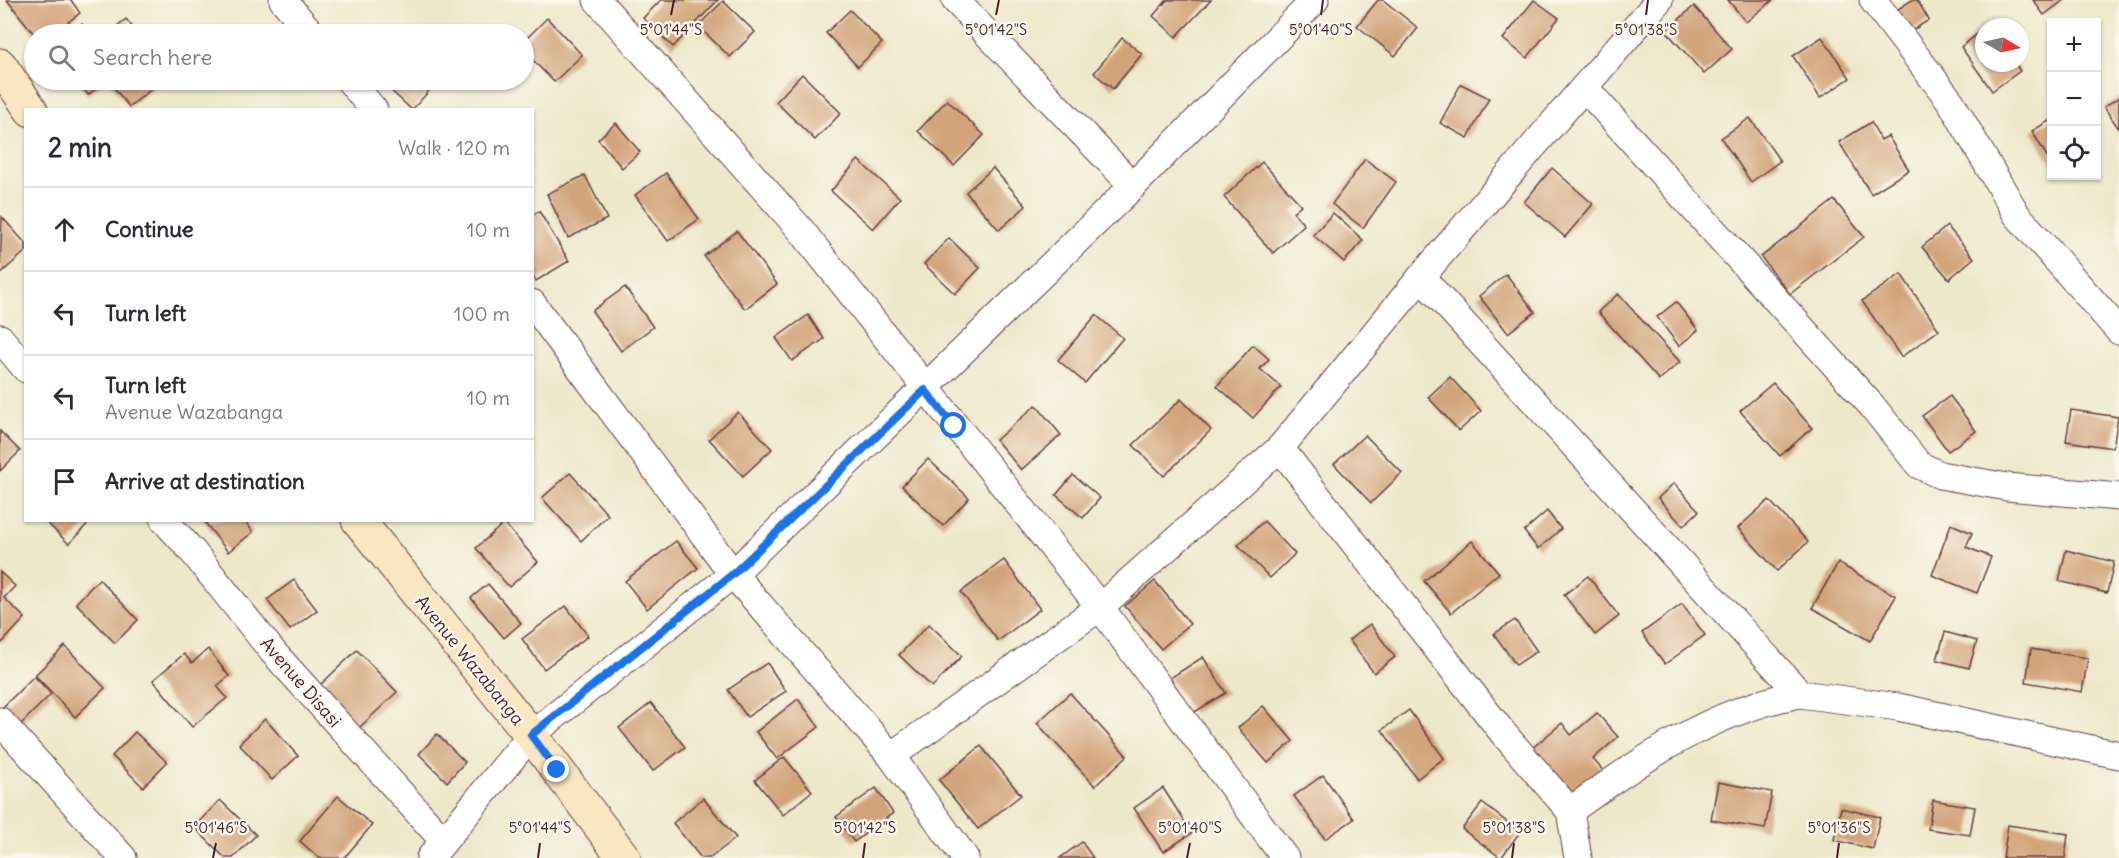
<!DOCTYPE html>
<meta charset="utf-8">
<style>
:root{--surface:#fff;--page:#f2f2f3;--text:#2b2b33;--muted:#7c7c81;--line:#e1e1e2}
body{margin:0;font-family:Delius,sans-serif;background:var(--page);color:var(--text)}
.controls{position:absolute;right:18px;top:18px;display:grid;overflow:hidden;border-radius:0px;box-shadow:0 2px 4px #0004}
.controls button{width:54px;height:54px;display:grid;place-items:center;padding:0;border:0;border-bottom:2px solid var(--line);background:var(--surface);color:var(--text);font:30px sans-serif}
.compass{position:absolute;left:1975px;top:18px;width:54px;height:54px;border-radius:50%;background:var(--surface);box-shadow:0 2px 4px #0004;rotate:99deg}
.stop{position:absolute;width:18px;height:18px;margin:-14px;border:4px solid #1a73e8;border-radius:50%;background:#fff}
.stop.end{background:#1a73e8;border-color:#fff;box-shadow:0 2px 6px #0008}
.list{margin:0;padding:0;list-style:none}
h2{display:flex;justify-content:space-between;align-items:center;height:78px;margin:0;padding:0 24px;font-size:26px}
h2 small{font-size:20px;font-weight:400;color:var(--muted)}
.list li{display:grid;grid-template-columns:39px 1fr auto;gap:18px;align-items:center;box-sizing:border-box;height:84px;padding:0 24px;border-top:2px solid var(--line)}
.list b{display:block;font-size:22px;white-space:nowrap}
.list p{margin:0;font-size:20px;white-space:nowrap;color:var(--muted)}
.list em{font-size:20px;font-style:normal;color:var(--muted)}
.icon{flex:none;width:33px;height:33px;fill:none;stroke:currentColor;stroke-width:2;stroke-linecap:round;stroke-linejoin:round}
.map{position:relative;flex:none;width:2119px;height:858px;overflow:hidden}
.search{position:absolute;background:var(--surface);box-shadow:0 2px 4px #0004;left:24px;top:24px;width:510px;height:66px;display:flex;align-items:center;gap:15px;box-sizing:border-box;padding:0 21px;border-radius:33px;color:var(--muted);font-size:22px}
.panel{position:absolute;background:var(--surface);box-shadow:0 2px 4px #0004;left:24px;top:108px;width:510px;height:414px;border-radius:0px}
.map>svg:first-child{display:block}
.building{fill:#d2a47b}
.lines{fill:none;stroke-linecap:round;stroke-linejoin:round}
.minor-casing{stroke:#633d43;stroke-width:29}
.secondary-casing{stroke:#633d43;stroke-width:35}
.minor{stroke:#fff;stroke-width:27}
.secondary{stroke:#f9e7c3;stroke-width:33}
.route{stroke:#1a73e8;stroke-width:8}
.ticks{fill:none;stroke:#4a1f2b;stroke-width:2}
.labels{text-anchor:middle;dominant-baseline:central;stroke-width:5;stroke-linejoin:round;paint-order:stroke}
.street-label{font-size:18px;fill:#4a1f2b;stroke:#fbf7ec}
.ticks-label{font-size:15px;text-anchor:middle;fill:#4a1f2b;stroke:#fbf7ec;stroke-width:5;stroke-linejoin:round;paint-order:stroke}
</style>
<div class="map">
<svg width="2119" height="858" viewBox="0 0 2119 858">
<rect width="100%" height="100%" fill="#fbf7ec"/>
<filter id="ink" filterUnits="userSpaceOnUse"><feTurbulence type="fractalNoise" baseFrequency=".0167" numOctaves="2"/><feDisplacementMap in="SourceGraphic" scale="12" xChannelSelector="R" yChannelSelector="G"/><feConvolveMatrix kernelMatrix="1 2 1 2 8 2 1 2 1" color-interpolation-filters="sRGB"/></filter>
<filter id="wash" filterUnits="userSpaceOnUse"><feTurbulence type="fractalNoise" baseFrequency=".008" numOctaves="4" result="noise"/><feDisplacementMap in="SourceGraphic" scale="24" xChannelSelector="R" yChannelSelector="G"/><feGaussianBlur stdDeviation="1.35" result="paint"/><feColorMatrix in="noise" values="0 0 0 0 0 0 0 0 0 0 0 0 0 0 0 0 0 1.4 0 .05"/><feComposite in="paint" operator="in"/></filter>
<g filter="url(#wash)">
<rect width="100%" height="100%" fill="#eee8cb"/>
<g id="blocks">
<g class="building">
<polygon points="7,0 71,0 80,13 52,34 34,34"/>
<polygon points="661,0 718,0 673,47 643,18"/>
<polygon points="1167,0 1211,0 1176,37 1153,16"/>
<polygon points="1378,0 1383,0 1418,28 1395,56 1357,26"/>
<polygon points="1534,0 1559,18 1527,58 1503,39"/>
<polygon points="1728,0 1773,0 1746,22"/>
<polygon points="1912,0 1917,0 1929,20 1908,33 1895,11"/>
<polygon points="2033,0 2064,0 2044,15"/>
<polygon points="723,1 755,32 730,57 698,26"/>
<polygon points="1694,6 1732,49 1704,74 1666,31"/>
<polygon points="850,10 882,43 858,67 826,33"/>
<polygon points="547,18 582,55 554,82 524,51 524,41"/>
<polygon points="126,19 138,34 107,34"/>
<polygon points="82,24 90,34 67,34"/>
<polygon points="1984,29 1984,63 2015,63 2020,71 1992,91 1961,47"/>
<polygon points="1822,37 1850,78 1820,98 1793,56"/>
<polygon points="1122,38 1142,54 1113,89 1094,73"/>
<polygon points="802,74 841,113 815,140 776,102"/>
<polygon points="76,80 107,80 88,95"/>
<polygon points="108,80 163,80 129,107"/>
<polygon points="392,80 434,80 437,82 412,110 386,86"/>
<polygon points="1461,84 1489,98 1468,138 1440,123"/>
<polygon points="2119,97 2119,129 2104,107"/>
<polygon points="947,100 984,135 954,166 918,131"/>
<polygon points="1750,118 1780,161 1751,182 1721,138"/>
<polygon points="2052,119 2052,165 2032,131"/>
<polygon points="1871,122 1881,140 1888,136 1909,170 1871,194 1839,142"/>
<polygon points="616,123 640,152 622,168 598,139"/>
<polygon points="1365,159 1396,182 1363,228 1332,204"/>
<polygon points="858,160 900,198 873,229 831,191"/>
<polygon points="1262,162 1301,205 1293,212 1304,225 1273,253 1224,197"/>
<polygon points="993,168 1026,206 999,230 966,192"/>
<polygon points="1552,168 1593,204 1565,237 1524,202"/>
<polygon points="666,173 699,219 668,241 635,195"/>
<polygon points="585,175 607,219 568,238 547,194"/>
<polygon points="1834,200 1864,237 1790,294 1761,257"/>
<polygon points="539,211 569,261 536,281 532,274 532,215"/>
<polygon points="1333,213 1363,240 1344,262 1313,235"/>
<polygon points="2,217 26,244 26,251 0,274"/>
<polygon points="1947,226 1974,258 1949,279 1922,247"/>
<polygon points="737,231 777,284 745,309 704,256"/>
<polygon points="949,238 980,268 955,294 924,264"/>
<polygon points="1506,274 1535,312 1508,333 1479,296"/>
<polygon points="1901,274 1939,330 1901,357 1862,301"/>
<polygon points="625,287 653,327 621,351 592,311"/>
<polygon points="1618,294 1680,362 1659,380 1598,312"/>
<polygon points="1676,302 1698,330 1679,346 1657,317"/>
<polygon points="808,315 824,339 792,361 776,338"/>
<polygon points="1096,315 1123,338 1085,383 1058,360"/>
<polygon points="1253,345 1269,359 1260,369 1281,387 1253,418 1217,386"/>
<polygon points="1450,377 1481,411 1459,431 1428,397"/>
<polygon points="1773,383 1812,428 1780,456 1740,411"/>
<polygon points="1950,396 1976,431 1948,451 1922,416"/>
<polygon points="1181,399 1211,430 1164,476 1133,445"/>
<polygon points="1036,405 1061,435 1021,470 996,440"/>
<polygon points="2071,410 2118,417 2113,448 2066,441"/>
<polygon points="738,412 772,449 743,476 709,439"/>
<polygon points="0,431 20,451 0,471"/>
<polygon points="1365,435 1402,473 1371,503 1334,464"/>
<polygon points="928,459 969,498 943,526 902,486"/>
<polygon points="570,473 608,515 581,541 542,498"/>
<polygon points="1073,475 1100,498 1083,518 1056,495"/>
<polygon points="1674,483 1699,511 1683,526 1658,498"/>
<polygon points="1769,500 1808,542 1777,571 1738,528"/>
<polygon points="1547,511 1561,529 1538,549 1524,531"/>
<polygon points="44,520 91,520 69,544"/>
<polygon points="203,520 244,520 253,532 228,552"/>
<polygon points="1264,521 1295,554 1270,578 1238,545"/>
<polygon points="504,523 538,562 509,587 476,548"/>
<polygon points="1951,524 1972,533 1966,547 1991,557 1977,593 1932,575"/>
<polygon points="676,541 698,568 647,609 625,581"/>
<polygon points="1472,541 1499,573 1451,613 1424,581"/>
<polygon points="2066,550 2114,562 2107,593 2059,581"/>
<polygon points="1004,560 1040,609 998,641 961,592"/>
<polygon points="1838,563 1896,596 1870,641 1812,608"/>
<polygon points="0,572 15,586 4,598 25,618 1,644"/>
<polygon points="1588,576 1619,616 1595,635 1564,595"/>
<polygon points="99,579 138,620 115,643 76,603"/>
<polygon points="294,580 317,610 290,630 267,600"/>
<polygon points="1155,581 1190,624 1161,649 1125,606"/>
<polygon points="488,584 521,623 504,638 471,598"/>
<polygon points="1682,604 1705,635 1665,664 1642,633"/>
<polygon points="566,606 588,636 544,669 522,639"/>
<polygon points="1515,620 1537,651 1516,665 1494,634"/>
<polygon points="929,624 962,656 932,687 899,655"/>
<polygon points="1370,624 1395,657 1374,673 1349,640"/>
<polygon points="1945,632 1977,641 1969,668 1937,660"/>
<polygon points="65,646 105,688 75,717 35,675"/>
<polygon points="208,649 229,676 217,686 227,698 192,727 153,680 184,654 192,663"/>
<polygon points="2031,649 2088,658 2082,692 2026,682"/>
<polygon points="357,650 397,692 359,728 319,686"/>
<polygon points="1203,657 1226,693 1193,713 1170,678"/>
<polygon points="767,663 786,691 747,717 728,690"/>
<polygon points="34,676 51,694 20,725 3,707"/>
<polygon points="1070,693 1127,756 1095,786 1037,723"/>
<polygon points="798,699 819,727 777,759 756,732"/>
<polygon points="651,703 685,747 653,771 619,728"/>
<polygon points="1263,706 1293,741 1268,763 1238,728"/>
<polygon points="1409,710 1444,758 1417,779 1382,730"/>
<polygon points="1597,713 1618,737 1593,759 1606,774 1574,801 1531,749 1562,723 1571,735"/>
<polygon points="265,719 298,756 272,780 239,744"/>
<polygon points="135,732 167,762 143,787 112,756"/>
<polygon points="437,734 465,762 447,782 419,754"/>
<polygon points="981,746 1021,795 978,829 939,780"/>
<polygon points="784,757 812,791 783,815 755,780"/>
<polygon points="1323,775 1354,819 1325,839 1294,796"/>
<polygon points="1718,782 1772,792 1765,829 1711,820"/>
<polygon points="876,788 893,813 854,842 836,817"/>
<polygon points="1163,788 1192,833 1163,852 1134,808"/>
<polygon points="338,796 372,825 344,858 319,858 300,841"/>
<polygon points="703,798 736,838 710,858 701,858 673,823"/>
<polygon points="220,800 256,835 233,858 225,858 194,827"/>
<polygon points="1933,800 1975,807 1970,835 1928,829"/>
<polygon points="1482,803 1520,832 1501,858 1462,829"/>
<polygon points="1841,808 1880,817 1873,849 1834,840"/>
<polygon points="2008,825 2068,834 2065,858 2003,858"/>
<polygon points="1082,842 1093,858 1060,858"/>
</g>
</g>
</g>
<g filter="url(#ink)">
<use href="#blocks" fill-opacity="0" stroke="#633d43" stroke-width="1.5"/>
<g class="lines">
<g class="minor-casing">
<g id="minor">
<polyline points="283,0 312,34"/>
<polyline points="597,0 800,229 1100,607 1285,858"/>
<polyline points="955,0 1133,186"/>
<polyline points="1873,0 1951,102 2017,215 2119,331"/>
<polyline points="349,80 374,110"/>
<polyline points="1584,87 1872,406 1919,465 1940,475 2007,487 2119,497"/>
<polyline points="1421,277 1800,694 1898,707 2119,755"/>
<polyline points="532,303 733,574 891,756 965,858"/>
<polyline points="0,338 26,369"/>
<polyline points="1280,448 1503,733 1570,811 1578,858"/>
<polyline points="164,520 193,552 273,652 443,840"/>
<polyline points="0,721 123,858"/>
<polyline points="891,756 1100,607 1280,448 1421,277 1659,0"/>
<path d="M1570,811C1640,760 1713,710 1800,694"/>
<polyline points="430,858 531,735 733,574 1133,186 1315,0"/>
</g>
</g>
<g class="secondary-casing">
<g id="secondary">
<polyline points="0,65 31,110"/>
<polyline points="358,520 531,735 624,858"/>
</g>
</g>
<use href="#minor" class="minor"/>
<use href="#secondary" class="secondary"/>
</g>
</g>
<g class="lines" filter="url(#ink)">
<polyline class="route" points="557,770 531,735 733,574 925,390 954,426"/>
</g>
<path class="ticks" d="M671,15L674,0M996,15L999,0M1321,15L1323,0M1646,15L1648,0M213,858L216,843M538,858L540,843M863,858L865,843M1187,858L1190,843M1512,858L1514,843M1837,858L1839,843"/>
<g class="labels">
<g class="street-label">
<text transform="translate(470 660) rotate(51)">Avenue Wazabanga</text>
<text transform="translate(301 682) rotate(49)">Avenue Disasi</text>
</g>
</g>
<g class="ticks-label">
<text x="671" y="35">5°01'44"S</text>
<text x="996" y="35">5°01'42"S</text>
<text x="1321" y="35">5°01'40"S</text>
<text x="1646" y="35">5°01'38"S</text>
<text x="216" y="833">5°01'46"S</text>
<text x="540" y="833">5°01'44"S</text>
<text x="865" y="833">5°01'42"S</text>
<text x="1190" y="833">5°01'40"S</text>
<text x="1514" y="833">5°01'38"S</text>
<text x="1839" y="833">5°01'36"S</text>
</g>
</svg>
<div class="controls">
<button>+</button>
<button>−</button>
<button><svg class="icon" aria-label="locate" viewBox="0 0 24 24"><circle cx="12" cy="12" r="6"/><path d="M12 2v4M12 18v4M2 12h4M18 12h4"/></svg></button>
</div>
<svg class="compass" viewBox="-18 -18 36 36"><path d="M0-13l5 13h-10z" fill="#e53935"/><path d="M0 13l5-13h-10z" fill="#7c7c81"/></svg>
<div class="stop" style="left:954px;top:426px"></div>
<div class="stop end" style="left:557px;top:770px"></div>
<div class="search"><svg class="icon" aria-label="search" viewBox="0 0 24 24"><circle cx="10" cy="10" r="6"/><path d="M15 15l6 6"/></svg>Search here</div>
<section class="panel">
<h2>2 min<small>Walk · 120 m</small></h2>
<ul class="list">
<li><svg class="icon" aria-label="ahead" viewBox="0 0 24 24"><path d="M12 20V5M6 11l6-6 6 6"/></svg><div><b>Continue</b></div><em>10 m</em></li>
<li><svg class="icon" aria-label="left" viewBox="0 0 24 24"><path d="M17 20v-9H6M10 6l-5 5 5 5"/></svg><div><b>Turn left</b></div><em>100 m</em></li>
<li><svg class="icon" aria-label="left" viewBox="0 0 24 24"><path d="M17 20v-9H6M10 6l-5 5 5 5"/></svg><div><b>Turn left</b><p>Avenue Wazabanga</p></div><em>10 m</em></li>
<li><svg class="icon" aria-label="arrive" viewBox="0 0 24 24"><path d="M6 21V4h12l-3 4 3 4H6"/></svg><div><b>Arrive at destination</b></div></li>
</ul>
</section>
</div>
